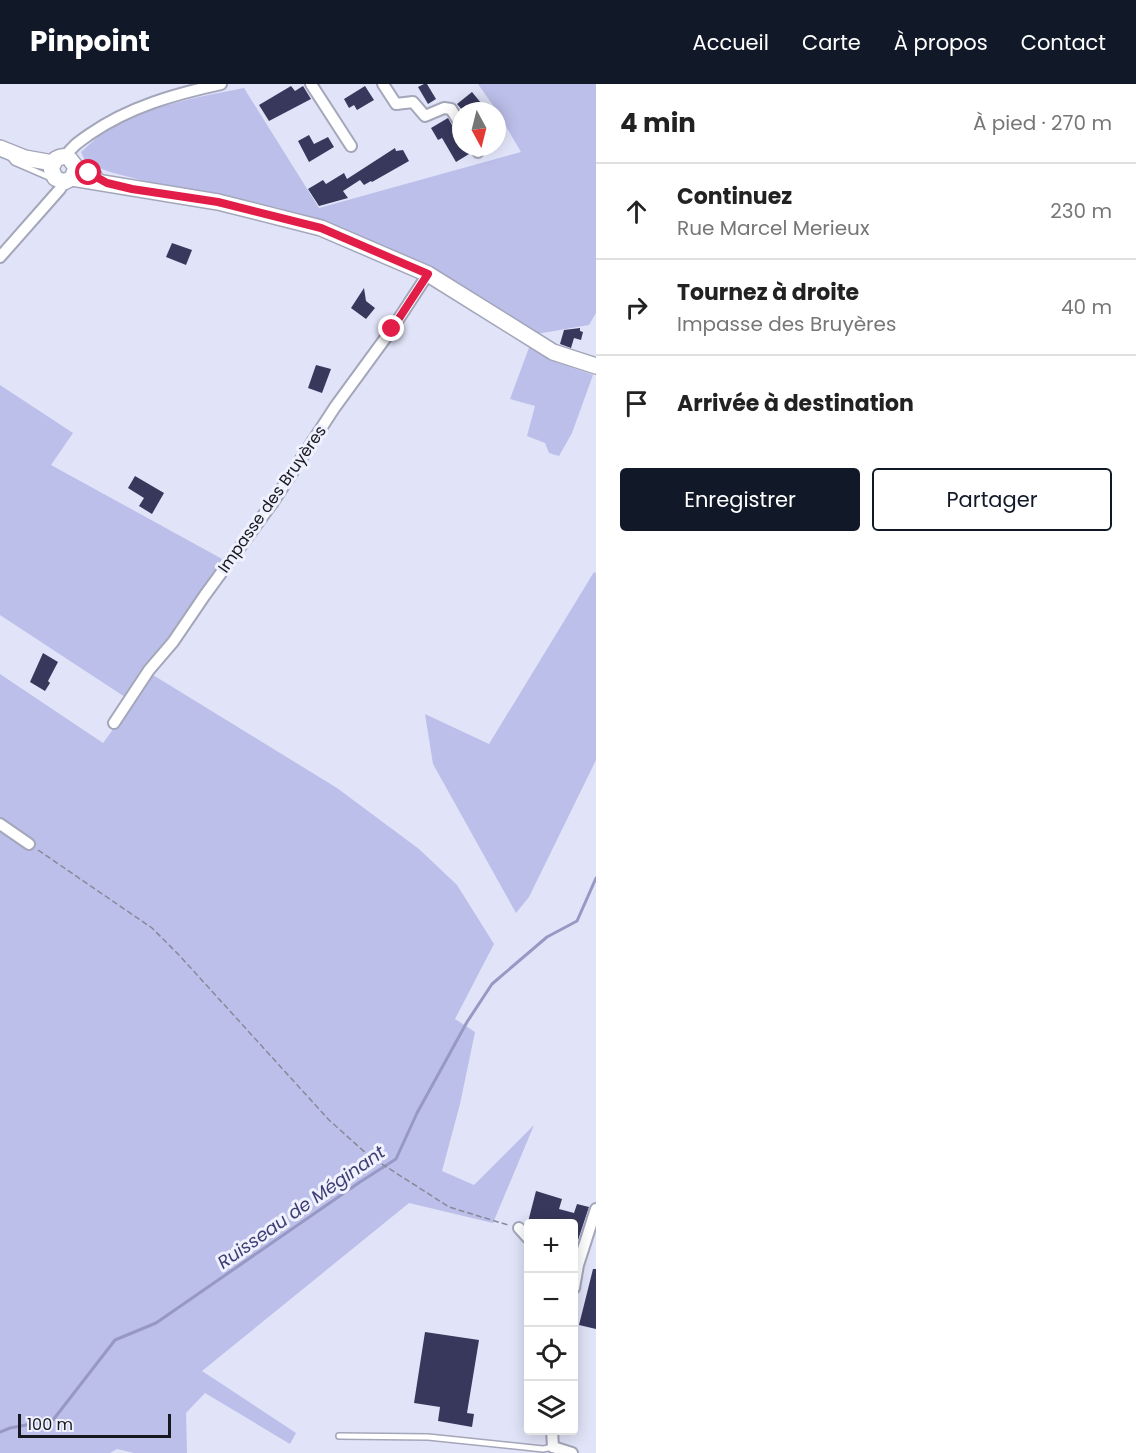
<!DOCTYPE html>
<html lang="fr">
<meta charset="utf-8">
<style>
:root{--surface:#fff;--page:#f2f2f2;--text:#222;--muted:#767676;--line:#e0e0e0;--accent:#111827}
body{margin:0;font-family:Poppins,sans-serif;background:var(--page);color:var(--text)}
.controls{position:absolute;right:18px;bottom:18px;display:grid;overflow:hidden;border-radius:6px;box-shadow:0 3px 15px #0003}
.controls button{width:54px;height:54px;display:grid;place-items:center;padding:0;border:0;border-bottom:2px solid var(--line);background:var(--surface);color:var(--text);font:30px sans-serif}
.compass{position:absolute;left:452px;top:18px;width:54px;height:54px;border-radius:50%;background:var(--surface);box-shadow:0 3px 15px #0003;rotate:173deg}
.scale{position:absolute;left:18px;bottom:15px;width:153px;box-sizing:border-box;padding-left:6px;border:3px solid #17181f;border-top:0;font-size:16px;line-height:21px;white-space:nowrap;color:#17181f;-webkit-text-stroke:4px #f0f1fe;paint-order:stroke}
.stop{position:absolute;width:18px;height:18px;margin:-14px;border:4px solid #e11d48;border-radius:50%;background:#fff}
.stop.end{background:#e11d48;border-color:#fff;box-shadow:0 2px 6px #0008}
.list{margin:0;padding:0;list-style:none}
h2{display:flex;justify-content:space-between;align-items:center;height:78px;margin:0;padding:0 24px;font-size:26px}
h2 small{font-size:20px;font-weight:400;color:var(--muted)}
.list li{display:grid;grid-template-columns:39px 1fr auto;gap:18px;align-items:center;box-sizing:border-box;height:96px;padding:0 24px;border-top:2px solid var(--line)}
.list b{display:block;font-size:22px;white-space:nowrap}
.list p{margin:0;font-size:20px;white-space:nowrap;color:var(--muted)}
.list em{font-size:20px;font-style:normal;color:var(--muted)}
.actions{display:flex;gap:12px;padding:18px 24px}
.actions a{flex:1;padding:14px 0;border:2px solid var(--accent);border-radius:6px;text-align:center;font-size:21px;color:var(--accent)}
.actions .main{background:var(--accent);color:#fff}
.icon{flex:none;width:33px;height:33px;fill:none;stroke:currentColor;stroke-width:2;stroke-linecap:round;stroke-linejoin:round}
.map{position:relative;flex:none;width:596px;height:1369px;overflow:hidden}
header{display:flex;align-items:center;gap:36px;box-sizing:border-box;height:84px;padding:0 30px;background:var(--accent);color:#fff}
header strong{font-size:28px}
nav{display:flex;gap:33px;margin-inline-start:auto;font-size:21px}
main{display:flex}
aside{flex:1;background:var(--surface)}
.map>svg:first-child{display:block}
.green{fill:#bcbfe9}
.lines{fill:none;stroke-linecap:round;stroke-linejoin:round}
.stream{stroke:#9799c4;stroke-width:3}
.building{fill:#37385c}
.lane-casing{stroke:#a4a6ba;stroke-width:8}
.street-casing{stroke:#a4a6ba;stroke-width:14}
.secondary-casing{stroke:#a4a6ba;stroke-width:18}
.path{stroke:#888a99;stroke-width:1.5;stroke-dasharray:6 3;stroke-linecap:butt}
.lane{stroke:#fff;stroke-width:5}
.street{stroke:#fff;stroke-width:10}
.secondary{stroke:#fff;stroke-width:15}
.route{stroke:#e11d48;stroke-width:8}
.labels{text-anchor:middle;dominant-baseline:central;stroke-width:6;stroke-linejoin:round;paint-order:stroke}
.street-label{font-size:16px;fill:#17181f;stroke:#f0f1fe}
.water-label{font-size:18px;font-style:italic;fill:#3e3d74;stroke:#f0f1fe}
</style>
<header>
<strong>Pinpoint</strong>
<nav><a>Accueil</a><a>Carte</a><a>À propos</a><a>Contact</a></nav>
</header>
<main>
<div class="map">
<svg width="596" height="1369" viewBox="0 0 596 1369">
<rect width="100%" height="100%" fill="#e1e3f8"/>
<g class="green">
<path d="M478,0H596V229L589,241L536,250L377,161L279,124L164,102L110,88L86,79L81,68C89,61 97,53 106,47C149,22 196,13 244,4L319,124L521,68L497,27Z"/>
<polygon points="530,261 550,276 593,291 572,349 559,372 549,369 545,359 527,352 535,322 510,315"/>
<polygon points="0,301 73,349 51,381 224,476 125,613 0,531"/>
<polygon points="594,488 596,489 596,676 529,813 516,829 433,680 425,630 489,660"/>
<polygon points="0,590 103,659 153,591 337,704 419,765 457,801 494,860 455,935 475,948 460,1020 442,1087 474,1101 534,1041 493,1139 409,1119 202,1287 296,1349 290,1360 205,1309 186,1329 187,1369 134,1369 117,1365 110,1369 0,1369"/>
</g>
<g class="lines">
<polyline class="stream" points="0,1348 10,1344 53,1336 115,1256 156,1239 360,1098 396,1075 417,1029 467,938 492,900 547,853 577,837 596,794"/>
</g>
<g class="building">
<polygon points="424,0 427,0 436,15 428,20 418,3"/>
<polygon points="291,2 295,7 303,2 311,15 269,37 259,21"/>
<polygon points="365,2 374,16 357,26 354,21 349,24 344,15"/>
<polygon points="472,8 481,19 478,21 483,27 463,27 457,20"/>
<polygon points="448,34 461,57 461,63 465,63 469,70 456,78 442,54 438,56 431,44"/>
<polygon points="309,51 314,60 328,53 334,63 309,78 298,57"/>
<polygon points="395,64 396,67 403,66 409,77 372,98 371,97 364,101 360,96 343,107 348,114 319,122 308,105 323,96 326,100 344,89 347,95"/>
<polygon points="172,159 192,166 186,181 166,173"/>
<polygon points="364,204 366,217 375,224 366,235 351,224"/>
<polygon points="580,244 580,247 583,248 581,256 574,254 571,264 560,260 564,246"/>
<polygon points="316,281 331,285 322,309 308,304"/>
<polygon points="135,392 164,409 152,430 139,422 144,414 128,404"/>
<polygon points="43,569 58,578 48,597 50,599 45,607 30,598"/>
<polygon points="536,1107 562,1115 559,1125 574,1129 577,1120 589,1123 574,1168 573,1140 528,1138"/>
<polygon points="593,1185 596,1185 596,1245 579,1241"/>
<polygon points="425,1248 479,1256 467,1329 474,1330 472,1343 438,1337 440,1323 414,1319"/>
</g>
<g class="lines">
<g class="lane-casing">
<g id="lane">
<polyline points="10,73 14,78 51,94"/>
<polyline points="339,1352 428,1353 543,1365 553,1363"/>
</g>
</g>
<g class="street-casing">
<g id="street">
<polyline points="311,0 351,62"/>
<polyline points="383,0 396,20 413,18 425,32 444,24 451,25 461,41"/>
<polyline points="475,63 478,68"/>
<path d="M66,72C72,62 80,57 90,50C129,23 175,10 221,0"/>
<polyline points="0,173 60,105 64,98"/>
<polyline points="114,639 149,586 173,558 205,511 273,418 335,323 392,245 428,190"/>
<polyline points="0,740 29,760"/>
<polyline points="519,1144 528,1154"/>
<polyline points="574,1204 578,1181 596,1125"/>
<polyline points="552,1346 553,1363"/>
<polyline points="553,1363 572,1369"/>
</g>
</g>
<g class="secondary-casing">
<g id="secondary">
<polyline points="0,64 25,74 53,79"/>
<path d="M76,84L72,94L64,98L55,94L51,84L56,75C69,69 69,75 76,83C79,87 89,89 94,92"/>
<polyline points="72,94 218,118 321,144 428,190 553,268 596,282"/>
</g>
</g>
<polyline class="path" points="38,766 152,844 179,871 329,1036 368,1071 449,1123 508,1141"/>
<use href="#lane" class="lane"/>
<use href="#street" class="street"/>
<use href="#secondary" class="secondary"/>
</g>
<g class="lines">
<polyline class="route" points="89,89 107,99 132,105 218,118 321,144 428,190 392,245"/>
</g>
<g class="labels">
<g class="street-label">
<text transform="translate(272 415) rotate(-55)">Impasse des Bruyères</text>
</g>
<g class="water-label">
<text transform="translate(301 1123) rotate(-35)">Ruisseau de Méginant</text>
</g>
</g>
</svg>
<div class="controls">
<button>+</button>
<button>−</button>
<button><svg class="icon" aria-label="locate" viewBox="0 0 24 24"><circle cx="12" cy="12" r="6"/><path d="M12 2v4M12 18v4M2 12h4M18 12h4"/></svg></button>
<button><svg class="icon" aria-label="layers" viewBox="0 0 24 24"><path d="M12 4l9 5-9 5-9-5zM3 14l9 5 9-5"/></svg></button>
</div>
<svg class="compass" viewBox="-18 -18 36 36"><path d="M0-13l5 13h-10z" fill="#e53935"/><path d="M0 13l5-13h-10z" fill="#767676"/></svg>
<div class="scale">100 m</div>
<div class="stop" style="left:89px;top:89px"></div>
<div class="stop end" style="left:392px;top:245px"></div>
</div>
<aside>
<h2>4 min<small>À pied · 270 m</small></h2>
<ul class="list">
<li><svg class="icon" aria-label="ahead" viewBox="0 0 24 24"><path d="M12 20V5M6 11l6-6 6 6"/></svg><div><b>Continuez</b><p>Rue Marcel Merieux</p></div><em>230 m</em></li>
<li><svg class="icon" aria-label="right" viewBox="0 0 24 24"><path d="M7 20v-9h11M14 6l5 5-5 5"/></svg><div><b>Tournez à droite</b><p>Impasse des Bruyères</p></div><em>40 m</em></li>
<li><svg class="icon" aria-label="arrive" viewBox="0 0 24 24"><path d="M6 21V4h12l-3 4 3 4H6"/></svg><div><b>Arrivée à destination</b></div></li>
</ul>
<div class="actions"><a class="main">Enregistrer</a><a>Partager</a></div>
</aside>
</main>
